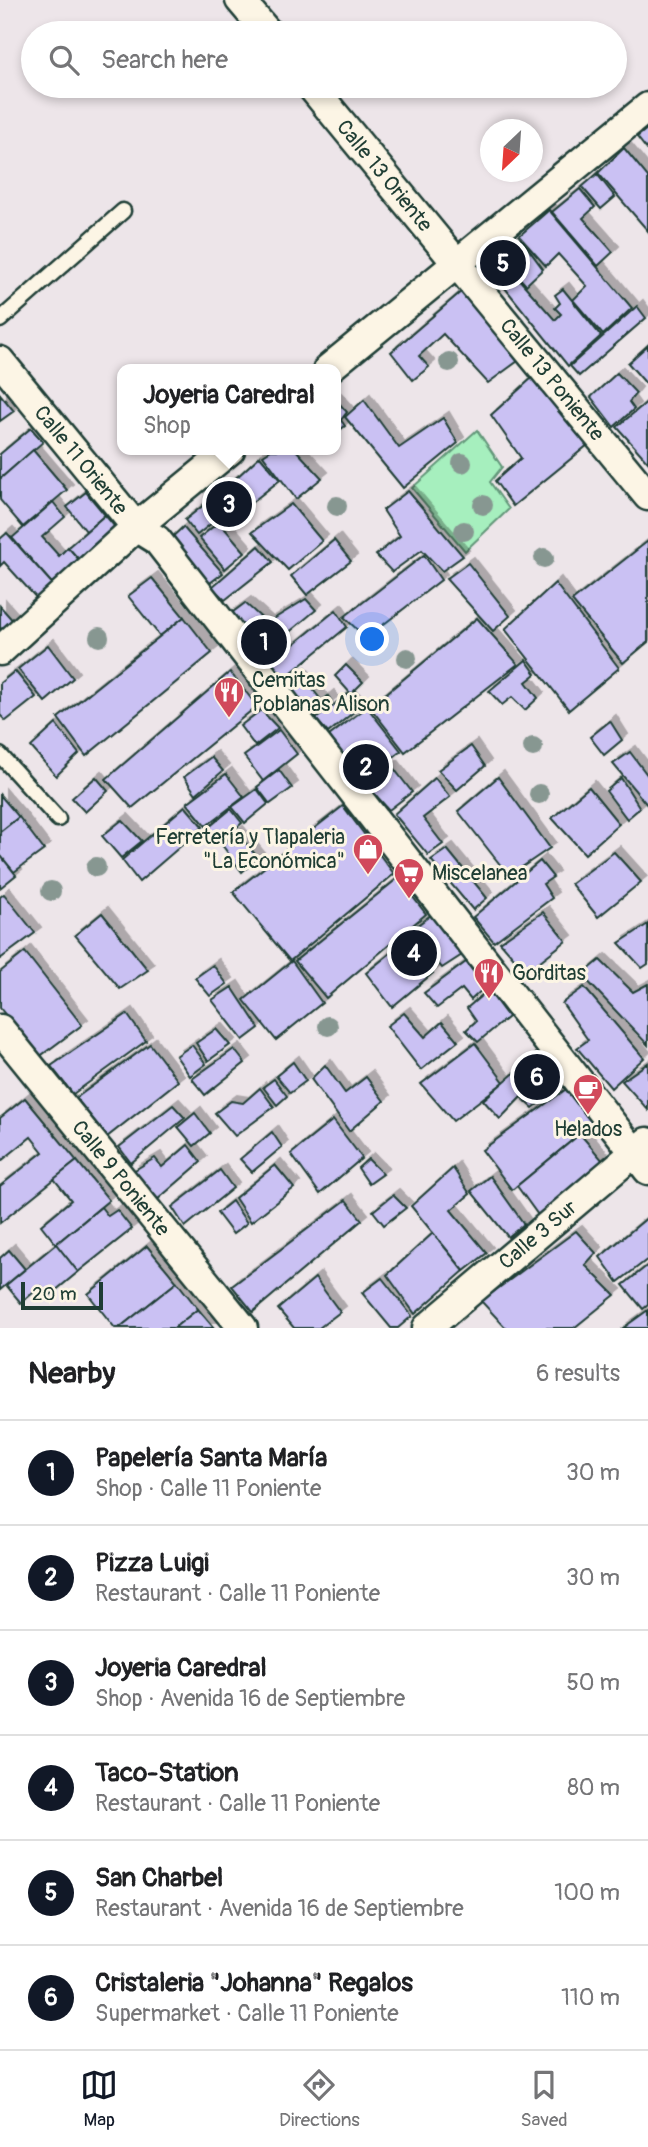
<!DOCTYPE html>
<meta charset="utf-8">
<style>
:root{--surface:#fff;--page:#f2f2f2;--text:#202124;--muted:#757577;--line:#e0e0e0;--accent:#111827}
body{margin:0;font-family:Pangolin,sans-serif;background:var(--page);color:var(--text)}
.compass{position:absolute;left:480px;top:119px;width:63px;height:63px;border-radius:50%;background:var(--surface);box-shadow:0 4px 10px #0003;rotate:205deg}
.scale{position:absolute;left:21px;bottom:18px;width:82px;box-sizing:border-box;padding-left:7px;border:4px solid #1f3d34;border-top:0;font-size:19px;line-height:24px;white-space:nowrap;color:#1f3d34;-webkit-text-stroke:5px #fcf5e5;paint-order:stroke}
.you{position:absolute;left:373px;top:640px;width:24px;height:24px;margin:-18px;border:5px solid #fff;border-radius:50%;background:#1a73e8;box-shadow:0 0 0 10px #1a73e833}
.badge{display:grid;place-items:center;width:46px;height:46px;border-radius:50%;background:var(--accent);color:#fff;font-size:23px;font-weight:700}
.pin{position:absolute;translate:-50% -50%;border:4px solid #fff;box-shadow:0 2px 7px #0006}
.popup{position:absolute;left:117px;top:364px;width:224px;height:91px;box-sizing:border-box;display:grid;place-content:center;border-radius:14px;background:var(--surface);filter:drop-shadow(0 2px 5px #0005);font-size:23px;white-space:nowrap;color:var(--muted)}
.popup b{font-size:26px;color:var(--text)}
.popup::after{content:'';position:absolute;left:50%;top:100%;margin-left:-14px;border:14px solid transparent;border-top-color:var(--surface)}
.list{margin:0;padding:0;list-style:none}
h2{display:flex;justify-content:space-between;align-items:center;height:91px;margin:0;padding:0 28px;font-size:30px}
h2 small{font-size:23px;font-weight:400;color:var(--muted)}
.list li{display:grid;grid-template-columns:46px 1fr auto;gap:21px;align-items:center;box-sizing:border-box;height:105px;padding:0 28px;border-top:2px solid var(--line)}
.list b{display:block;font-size:26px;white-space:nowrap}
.list p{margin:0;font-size:23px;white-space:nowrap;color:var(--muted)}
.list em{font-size:23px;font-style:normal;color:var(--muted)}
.icon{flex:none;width:38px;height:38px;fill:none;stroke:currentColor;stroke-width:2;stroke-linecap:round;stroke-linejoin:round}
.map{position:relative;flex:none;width:648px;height:1328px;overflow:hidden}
.search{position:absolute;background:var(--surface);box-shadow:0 4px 10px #0003;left:21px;right:21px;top:21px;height:77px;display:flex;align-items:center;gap:18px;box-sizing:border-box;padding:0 24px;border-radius:38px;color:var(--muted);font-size:26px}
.sheet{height:721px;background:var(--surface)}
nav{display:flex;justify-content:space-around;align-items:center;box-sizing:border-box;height:98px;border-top:2px solid var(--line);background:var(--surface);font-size:19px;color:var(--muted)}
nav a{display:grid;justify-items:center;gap:4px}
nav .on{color:var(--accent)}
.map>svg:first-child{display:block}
.green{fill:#a6efbe;stroke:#629679;stroke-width:2}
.building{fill:#cac1f3;stroke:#1f3d34;stroke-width:2;filter:url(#shadow)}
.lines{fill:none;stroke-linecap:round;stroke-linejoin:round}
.lane-casing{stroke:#1f3d34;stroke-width:19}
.street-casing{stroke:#1f3d34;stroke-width:33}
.lane{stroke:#fcf5e5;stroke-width:14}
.street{stroke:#fcf5e5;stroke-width:28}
.tree{fill:#879791}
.labels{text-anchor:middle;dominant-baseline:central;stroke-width:6;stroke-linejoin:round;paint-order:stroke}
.street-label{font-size:21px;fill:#1f3d34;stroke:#fcf5e5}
.poi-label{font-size:21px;fill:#1f3d34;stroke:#fcf5e5;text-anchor:start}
</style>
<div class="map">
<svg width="648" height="1328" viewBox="0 0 648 1328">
<defs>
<filter id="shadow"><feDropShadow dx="6" dy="-6" stdDeviation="0" flood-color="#0004"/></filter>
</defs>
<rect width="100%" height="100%" fill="#ede5e9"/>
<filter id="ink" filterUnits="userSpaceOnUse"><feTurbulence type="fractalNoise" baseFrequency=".0143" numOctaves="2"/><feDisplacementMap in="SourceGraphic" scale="14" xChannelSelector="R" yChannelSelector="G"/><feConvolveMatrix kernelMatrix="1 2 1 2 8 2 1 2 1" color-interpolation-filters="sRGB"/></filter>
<g filter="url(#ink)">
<polygon class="green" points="477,430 502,467 490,482 509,509 465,551 412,488"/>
<g class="building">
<polygon points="648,128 648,151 637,137"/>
<polygon points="624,148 648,177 648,231 598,173"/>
<polygon points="597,174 615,197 601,209 582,187"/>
<polygon points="580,189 595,207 583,218 613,252 598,266 552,212"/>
<polygon points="549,210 632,308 603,335 573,300 587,286 558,254 546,266 519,236"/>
<polygon points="521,239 543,269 526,285 515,273 502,285 488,269"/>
<polygon points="517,277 555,320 561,314 555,308 560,303 555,295 563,289 601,336 568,366 505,288"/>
<polygon points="462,291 518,361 488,383 443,334 419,356 429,367 413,380 391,352"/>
<polygon points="637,306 646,318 579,376 570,366"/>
<polygon points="648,345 648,386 628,363"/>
<polygon points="617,373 636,393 629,402 634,409 614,427 591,397"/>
<polygon points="533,377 589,444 513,506 495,481 521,458 491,415"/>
<polygon points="0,394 14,411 0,421"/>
<polygon points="336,400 347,412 341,420 345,426 336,433"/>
<polygon points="364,400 399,448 443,418 458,443 403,488 345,417"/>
<polygon points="648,401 648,462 617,427"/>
<polygon points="31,428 43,442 0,479 0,454"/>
<polygon points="33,450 67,490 23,527 0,500 0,479"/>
<polygon points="271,450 296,450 322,478 296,499 263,455"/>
<polygon points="260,456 280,480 251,503 235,479"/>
<polygon points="232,481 248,504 227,523 208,501"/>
<polygon points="408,491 463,556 442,571 422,550 392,572 376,555 400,536 383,510"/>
<polygon points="86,492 105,515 86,531 67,507"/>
<polygon points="53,502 65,517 42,537 59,556 68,547 83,564 56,588 12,538"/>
<polygon points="205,504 217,519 197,535 185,520"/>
<polygon points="291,504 322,541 288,570 252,532"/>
<polygon points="105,515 120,533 83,564 68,547"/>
<polygon points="219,522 245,552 225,569 199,538"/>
<polygon points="183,527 223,573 206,586 169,540"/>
<polygon points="7,533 56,588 40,602 4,562 0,566 0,539"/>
<polygon points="334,540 351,561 307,595 291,576"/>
<polygon points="648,541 648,642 623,663 572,601"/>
<polygon points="259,546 273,562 225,600 212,587"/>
<polygon points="424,555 441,580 366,638 344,617"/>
<polygon points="468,563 510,616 493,631 446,579"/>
<polygon points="152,578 184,617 160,636 128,596"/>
<polygon points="555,583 619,668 569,710 505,629"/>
<polygon points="306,599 316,610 263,654 229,615 245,603 267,623"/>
<polygon points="0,606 15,623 0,637"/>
<polygon points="336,610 347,627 281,681 266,667"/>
<polygon points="184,617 212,653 86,756 58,718"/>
<polygon points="477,618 518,664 405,752 370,707"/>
<polygon points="48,645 73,678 45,702 18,669"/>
<polygon points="526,660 536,674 526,682 538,698 525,710 512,697 502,705 489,691"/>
<polygon points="346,665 363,682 351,694 335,676"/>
<polygon points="15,671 36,697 6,721 0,715 0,683"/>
<polygon points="230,672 257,706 132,808 106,779"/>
<polygon points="300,673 322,701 328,696 332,702 314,717 285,684"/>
<polygon points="348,694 360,707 328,733 316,719"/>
<polygon points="367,707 401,751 363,781 329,736"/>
<polygon points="261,710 278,728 255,746 240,726"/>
<polygon points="610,721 622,740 604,755 590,737"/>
<polygon points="56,724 79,754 56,776 31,747"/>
<polygon points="279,730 297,754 263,781 244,756"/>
<polygon points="471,746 485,766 457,790 438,770"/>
<polygon points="630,752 648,776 648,806 613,764"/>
<polygon points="211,757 223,771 196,794 184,777"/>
<polygon points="392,766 412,792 389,810 365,783"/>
<polygon points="279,770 292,788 270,804 257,787"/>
<polygon points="226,774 244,797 206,826 187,803"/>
<polygon points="96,777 108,791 85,812 72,798"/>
<polygon points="498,777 550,848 509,876 458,811"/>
<polygon points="435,778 450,797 423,818 443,844 428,855 394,814"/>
<polygon points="621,778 640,808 627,819 606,791"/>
<polygon points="589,787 619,824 585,854 552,818"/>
<polygon points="257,789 268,804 245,823 232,807"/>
<polygon points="0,795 19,817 0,832"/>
<polygon points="185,806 203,827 139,882 122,860"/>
<polygon points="343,806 394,874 290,961 233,892"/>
<polygon points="231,809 242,823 219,842 208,828"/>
<polygon points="19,817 44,850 14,872 0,855 0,832"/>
<polygon points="122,820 142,841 121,858 102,836"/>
<polygon points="237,832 258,858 242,872 222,845"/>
<polygon points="447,849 487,898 473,910 431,860"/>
<polygon points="614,852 641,882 598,917 571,884"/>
<polygon points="0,855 16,875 0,888"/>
<polygon points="540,861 553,877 543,884 552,898 494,942 473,917"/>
<polygon points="398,878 426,914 326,998 295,961"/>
<polygon points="4,894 35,933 0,959 0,897"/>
<polygon points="543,912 566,941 526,972 500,942"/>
<polygon points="102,913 148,970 120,989 75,935"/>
<polygon points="431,915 462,955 442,968 411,930"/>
<polygon points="648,924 648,964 642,968 619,943"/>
<polygon points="409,938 433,973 392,1007 366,973"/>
<polygon points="25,952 82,1025 39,1057 0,1008 0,972"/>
<polygon points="600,960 633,992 648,984 648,1045 582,975"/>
<polygon points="292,961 322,1003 276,1040 244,1000"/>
<polygon points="466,962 485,987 471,1000 462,989 437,1008 424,993"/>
<polygon points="213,965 227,984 210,996 195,978"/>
<polygon points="232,987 259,1028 243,1040 212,1000"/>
<polygon points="584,987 644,1058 611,1088 577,1048 588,1040 562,1003"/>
<polygon points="488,990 508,1017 478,1042 466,1030 476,1021 467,1008"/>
<polygon points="404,1013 425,1037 442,1022 458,1041 421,1070 387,1026"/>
<polygon points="127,1014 146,1041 73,1094 51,1066"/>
<polygon points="216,1029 230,1045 208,1061 196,1043"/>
<polygon points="475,1043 504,1082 453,1121 421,1084"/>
<polygon points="150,1044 178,1081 107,1137 76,1098"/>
<polygon points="192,1045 206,1064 190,1076 176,1056"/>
<polygon points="234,1049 245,1063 205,1095 192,1079"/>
<polygon points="535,1055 563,1084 533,1108 521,1097 500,1119 483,1100"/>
<polygon points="293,1062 306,1081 290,1093 276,1076"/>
<polygon points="648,1063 648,1110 622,1081"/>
<polygon points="325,1065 345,1093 366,1077 384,1101 349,1131 311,1079"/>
<polygon points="274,1079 287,1096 277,1105 263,1087"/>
<polygon points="569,1087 598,1119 512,1190 482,1150"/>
<polygon points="260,1088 274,1107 235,1136 215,1113 231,1101 243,1103"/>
<polygon points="25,1098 77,1161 0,1223 0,1186 43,1152 31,1137 0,1162 0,1118"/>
<polygon points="173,1105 185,1118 131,1163 119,1147"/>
<polygon points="195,1113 210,1133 194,1146 178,1127"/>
<polygon points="333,1120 362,1158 320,1194 291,1154"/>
<polygon points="272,1132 282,1147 252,1172 240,1159"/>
<polygon points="580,1134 604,1162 538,1215 517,1186"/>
<polygon points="188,1145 201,1162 157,1200 133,1171 155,1158 162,1167"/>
<polygon points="368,1159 383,1174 369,1184 358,1168"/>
<polygon points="77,1161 109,1200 56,1244 41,1225 71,1200 54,1179"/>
<polygon points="275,1165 294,1188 251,1222 235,1198"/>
<polygon points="453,1168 470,1194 451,1210 487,1253 464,1271 411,1206"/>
<polygon points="220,1170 233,1188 185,1227 172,1207"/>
<polygon points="490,1176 524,1224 508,1237 471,1191"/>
<polygon points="393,1195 406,1208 384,1225 373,1211"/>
<polygon points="346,1200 362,1220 253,1312 232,1286"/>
<polygon points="232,1201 247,1223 233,1234 217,1213"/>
<polygon points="101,1207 108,1216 117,1210 132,1229 78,1272 56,1244"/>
<polygon points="648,1217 648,1259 618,1282 600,1257"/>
<polygon points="576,1231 596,1253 585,1265 615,1295 574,1328 506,1328 481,1301"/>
<polygon points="433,1233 464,1271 415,1314 387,1275"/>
<polygon points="56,1244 78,1272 49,1296 41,1286 21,1303 6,1285"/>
<polygon points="147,1246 177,1282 119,1328 115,1328 88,1294"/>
<polygon points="9,1250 25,1269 0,1290 0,1258"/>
<polygon points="648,1265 648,1305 643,1309 623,1285"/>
<polygon points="315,1278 340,1312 319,1328 294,1328 278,1309"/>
<polygon points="382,1278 412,1316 398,1328 391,1328 362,1293"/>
<polygon points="177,1282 198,1309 174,1328 119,1328"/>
<polygon points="198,1309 214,1328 174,1328"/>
<polygon points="648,1310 648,1328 623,1328"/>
</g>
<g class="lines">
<g class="lane-casing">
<g id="lane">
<polyline points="0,320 123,211"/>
<polyline points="0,755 58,819"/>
</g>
</g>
<g class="street-casing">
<g id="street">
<polyline points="240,0 268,33"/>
<path id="s1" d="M311,86L648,496"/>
<path id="s2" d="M0,361L136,527L157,540L648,1170"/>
<polyline points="328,369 648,107"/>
<polyline points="0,651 136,527 230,450"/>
<path id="s3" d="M0,1029L243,1328"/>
<path id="s4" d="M427,1328L647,1142"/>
</g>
</g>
<use href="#lane" class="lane"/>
<use href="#street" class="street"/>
</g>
<g class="tree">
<circle cx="449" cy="362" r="10"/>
<circle cx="462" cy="463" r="10"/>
<circle cx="483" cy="505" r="10"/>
<circle cx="337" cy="506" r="10"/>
<circle cx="464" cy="531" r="10"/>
<circle cx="544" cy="558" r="10"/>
<circle cx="99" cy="637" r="10"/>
<circle cx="407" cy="658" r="10"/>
<circle cx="533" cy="747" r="10"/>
<circle cx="539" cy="794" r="10"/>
<circle cx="96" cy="867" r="10"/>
<circle cx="51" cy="891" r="10"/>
<circle cx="328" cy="1026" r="10"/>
</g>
</g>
<defs>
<g id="restaurant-pin" transform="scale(1.575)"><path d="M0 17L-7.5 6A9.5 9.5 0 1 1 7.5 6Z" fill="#d1495b" stroke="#fcf5e5"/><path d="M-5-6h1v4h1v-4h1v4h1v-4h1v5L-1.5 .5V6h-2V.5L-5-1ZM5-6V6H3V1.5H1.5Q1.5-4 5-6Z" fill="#fff"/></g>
<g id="shop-pin" transform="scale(1.575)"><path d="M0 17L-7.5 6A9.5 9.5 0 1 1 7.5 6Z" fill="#d1495b" stroke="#fcf5e5"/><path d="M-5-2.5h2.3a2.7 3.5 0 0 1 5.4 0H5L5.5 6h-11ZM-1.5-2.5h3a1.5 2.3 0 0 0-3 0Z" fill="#fff"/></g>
<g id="supermarket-pin" transform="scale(1.575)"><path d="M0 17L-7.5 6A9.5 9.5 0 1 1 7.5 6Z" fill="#d1495b" stroke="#fcf5e5"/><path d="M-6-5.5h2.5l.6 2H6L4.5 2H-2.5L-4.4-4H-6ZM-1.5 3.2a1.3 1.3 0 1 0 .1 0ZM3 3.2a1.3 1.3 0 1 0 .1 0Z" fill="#fff"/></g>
<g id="cafe-pin" transform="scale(1.575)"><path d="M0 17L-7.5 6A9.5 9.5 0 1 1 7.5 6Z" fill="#d1495b" stroke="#fcf5e5"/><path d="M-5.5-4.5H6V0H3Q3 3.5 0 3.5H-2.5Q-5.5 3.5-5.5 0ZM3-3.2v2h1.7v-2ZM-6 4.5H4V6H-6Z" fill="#fff"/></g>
</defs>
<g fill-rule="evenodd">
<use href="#restaurant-pin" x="229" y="692"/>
<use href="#shop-pin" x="368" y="849"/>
<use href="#supermarket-pin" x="409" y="873"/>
<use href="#restaurant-pin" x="489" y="973"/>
<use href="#cafe-pin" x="588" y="1089"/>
</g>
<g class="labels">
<g class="street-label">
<text stroke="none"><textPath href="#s1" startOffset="116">Calle 13 Oriente</textPath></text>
<text stroke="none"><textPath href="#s1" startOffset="380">Calle 13 Poniente</textPath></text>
<text stroke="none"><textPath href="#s2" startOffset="128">Calle 11 Oriente</textPath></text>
<text stroke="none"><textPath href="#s3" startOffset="192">Calle 9 Poniente</textPath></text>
<text stroke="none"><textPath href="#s4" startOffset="145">Calle 3 Sur</textPath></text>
</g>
<g class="poi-label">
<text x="252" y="680">Cemitas<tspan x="252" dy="24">Poblanas Alison</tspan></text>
<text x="345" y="837" text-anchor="end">Ferretería y Tlapaleria<tspan x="345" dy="24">"La Económica"</tspan></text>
<text x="432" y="873">Miscelanea</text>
<text x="512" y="973">Gorditas</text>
<text x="588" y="1129" text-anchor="middle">Helados</text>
</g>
</g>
</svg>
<svg class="compass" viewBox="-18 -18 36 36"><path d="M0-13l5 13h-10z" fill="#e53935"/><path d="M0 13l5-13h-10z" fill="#757577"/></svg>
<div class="scale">20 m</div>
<div class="you"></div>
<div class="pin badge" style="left:264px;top:642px">1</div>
<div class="pin badge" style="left:366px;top:767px">2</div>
<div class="pin badge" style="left:229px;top:504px">3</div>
<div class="popup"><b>Joyeria Caredral</b>Shop</div>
<div class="pin badge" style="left:414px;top:953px">4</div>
<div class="pin badge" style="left:503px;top:263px">5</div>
<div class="pin badge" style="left:537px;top:1077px">6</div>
<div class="search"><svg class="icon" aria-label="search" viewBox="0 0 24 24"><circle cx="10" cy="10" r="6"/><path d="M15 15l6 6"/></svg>Search here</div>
</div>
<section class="sheet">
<h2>Nearby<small>6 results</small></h2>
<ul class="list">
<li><span class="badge">1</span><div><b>Papelería Santa María</b><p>Shop · Calle 11 Poniente</p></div><em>30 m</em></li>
<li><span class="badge">2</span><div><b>Pizza Luigi</b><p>Restaurant · Calle 11 Poniente</p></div><em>30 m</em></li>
<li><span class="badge">3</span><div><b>Joyeria Caredral</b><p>Shop · Avenida 16 de Septiembre</p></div><em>50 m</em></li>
<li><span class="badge">4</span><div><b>Taco-Station</b><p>Restaurant · Calle 11 Poniente</p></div><em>80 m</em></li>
<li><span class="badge">5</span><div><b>San Charbel</b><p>Restaurant · Avenida 16 de Septiembre</p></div><em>100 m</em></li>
<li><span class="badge">6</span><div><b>Cristaleria &quot;Johanna&quot; Regalos</b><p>Supermarket · Calle 11 Poniente</p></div><em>110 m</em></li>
</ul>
</section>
<nav>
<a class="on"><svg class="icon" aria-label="map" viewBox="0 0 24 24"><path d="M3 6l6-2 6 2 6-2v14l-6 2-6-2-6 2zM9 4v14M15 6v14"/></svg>Map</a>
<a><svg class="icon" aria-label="directions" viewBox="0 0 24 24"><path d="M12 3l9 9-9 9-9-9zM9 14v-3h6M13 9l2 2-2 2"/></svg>Directions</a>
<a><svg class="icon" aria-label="saved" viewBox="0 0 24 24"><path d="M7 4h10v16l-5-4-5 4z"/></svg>Saved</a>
</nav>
